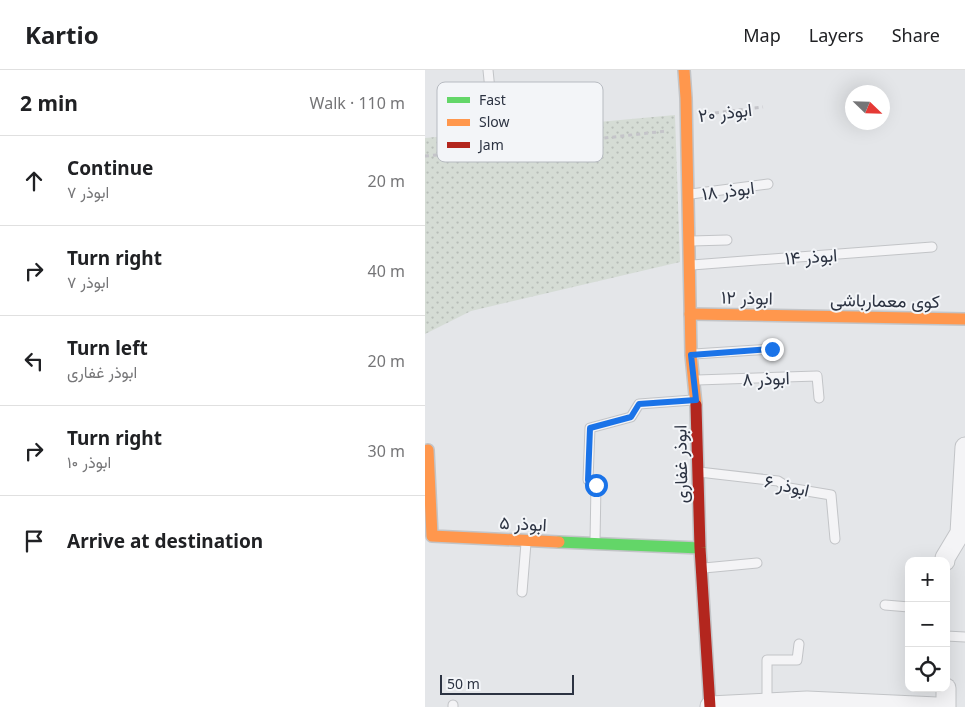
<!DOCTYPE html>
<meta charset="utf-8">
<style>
:root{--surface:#fff;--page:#f6f6f6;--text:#202124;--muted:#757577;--line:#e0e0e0}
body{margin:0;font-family:"Noto Sans",Vazirmatn,sans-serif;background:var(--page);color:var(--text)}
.controls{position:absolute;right:15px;bottom:15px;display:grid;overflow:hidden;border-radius:10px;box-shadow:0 5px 20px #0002}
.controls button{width:45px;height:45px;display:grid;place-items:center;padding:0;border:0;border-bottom:1px solid var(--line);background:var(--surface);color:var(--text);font:25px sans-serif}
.compass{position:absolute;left:420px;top:15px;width:45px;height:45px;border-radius:50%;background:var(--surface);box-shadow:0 5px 20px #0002;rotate:113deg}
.scale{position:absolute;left:15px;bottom:12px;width:134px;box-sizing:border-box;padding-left:5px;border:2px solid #2c3342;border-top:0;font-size:14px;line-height:18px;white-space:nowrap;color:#2c3342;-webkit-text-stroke:4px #f3f5f8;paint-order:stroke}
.stop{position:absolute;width:15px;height:15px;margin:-11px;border:4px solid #1a73e8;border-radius:50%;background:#fff}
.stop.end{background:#1a73e8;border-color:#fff;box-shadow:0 1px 5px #0008}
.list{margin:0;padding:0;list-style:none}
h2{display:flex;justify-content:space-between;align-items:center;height:65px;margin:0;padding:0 20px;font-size:21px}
h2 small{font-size:16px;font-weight:400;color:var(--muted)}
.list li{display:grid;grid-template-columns:32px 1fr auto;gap:15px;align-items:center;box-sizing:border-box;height:90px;padding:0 20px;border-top:1px solid var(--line)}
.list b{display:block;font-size:19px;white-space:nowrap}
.list p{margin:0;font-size:16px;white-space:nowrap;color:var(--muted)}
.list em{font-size:16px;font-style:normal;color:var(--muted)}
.icon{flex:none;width:28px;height:28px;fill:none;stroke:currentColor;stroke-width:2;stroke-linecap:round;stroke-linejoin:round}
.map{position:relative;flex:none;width:540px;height:637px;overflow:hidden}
header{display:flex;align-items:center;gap:30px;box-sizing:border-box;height:70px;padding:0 25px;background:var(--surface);border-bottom:1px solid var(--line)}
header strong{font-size:24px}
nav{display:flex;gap:28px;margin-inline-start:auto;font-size:18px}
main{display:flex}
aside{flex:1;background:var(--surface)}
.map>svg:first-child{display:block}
.park{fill:url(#park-dots)}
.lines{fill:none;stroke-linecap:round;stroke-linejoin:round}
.lane-casing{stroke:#c2c4c7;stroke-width:11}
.street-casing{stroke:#c2c4c7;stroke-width:21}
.fast-casing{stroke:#c2c4c7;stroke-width:14}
.slow-casing{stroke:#c2c4c7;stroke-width:14}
.jam-casing{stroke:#c2c4c7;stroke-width:14}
.path{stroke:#c4c4c9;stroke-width:3;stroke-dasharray:4 4;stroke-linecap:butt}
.lane{stroke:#f4f4f6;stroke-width:9}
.street{stroke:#f4f4f6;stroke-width:19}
.fast{stroke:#63d668;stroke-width:11}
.slow{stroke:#ff974d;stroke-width:11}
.jam{stroke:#b3261e;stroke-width:11}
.route{stroke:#1a73e8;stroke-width:6}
.labels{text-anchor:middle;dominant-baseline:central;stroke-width:4;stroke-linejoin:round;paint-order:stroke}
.street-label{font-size:18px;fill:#2c3342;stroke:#f3f5f8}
.key{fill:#f3f5f8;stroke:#b7bbc1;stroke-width:1}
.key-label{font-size:14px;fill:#2c3342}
</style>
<header>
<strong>Kartio</strong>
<nav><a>Map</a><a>Layers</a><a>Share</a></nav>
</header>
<main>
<aside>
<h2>2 min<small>Walk · 110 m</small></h2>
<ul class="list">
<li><svg class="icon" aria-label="ahead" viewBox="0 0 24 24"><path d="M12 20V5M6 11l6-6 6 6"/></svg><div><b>Continue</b><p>ابوذر ۷</p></div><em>20 m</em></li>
<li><svg class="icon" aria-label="right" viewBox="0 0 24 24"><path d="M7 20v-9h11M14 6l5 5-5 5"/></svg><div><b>Turn right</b><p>ابوذر ۷</p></div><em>40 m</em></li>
<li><svg class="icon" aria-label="left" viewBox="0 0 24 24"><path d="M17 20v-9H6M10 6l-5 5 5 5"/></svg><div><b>Turn left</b><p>ابوذر غفاری</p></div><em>20 m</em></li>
<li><svg class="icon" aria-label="right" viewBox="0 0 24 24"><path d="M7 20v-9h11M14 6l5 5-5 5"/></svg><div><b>Turn right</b><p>ابوذر ۱۰</p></div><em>30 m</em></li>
<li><svg class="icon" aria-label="arrive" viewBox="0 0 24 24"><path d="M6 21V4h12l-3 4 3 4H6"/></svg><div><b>Arrive at destination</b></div></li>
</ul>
</aside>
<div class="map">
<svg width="540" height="637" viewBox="0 0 540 637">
<defs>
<pattern id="park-dots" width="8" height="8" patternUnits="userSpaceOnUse" patternTransform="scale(1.25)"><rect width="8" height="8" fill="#d5dcd5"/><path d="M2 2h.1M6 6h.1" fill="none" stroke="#b7bdb8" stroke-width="1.8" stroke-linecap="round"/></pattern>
</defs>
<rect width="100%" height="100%" fill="#e4e6e9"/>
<polygon class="park" points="250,45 255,192 46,241 0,264 0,68"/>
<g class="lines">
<g class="lane-casing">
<g id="lane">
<polyline points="63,0 71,80"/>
<polyline points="266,124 343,114"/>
<polyline points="266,171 302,170"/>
<polyline points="267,195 507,177"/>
<polyline points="269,284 347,279"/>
<polyline points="272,310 392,306 394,328"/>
<polyline points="274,402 353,411 364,418 406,425 410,469"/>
<polyline points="170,471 171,415 163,410 165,358 206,347 214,334 268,330"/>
<polyline points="279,498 332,493"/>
<polyline points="97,522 101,473"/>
<polyline points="460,535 484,537"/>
<polyline points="521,566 540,567"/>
<polyline points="342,633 342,590 372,590 374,574"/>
<polyline points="28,637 28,635"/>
</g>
</g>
<g class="street-casing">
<g id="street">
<polyline points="520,491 520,488 535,463 540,377"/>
<polyline points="521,618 521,637"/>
<polyline points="285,636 382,631 512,637"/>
</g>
</g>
<g class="fast-casing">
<polyline id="fast" points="134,472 275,478"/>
</g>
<g class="slow-casing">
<g id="slow">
<polyline points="259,0 261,28 266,285 271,335"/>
<polyline points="265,244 540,249"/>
<polyline points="3,380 7,466 134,472"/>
</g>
</g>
<g class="jam-casing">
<polyline id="jam" points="271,335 275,478 285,637"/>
</g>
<g class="path">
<polyline points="282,44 338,37"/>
<polyline points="84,79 241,61"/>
<polyline points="0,86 60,81"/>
</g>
<use href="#lane" class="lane"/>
<use href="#street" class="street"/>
<use href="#fast" class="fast"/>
<use href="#slow" class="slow"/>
<use href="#jam" class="jam"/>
</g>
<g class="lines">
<polyline class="route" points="171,415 163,410 165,358 206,347 214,334 271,330 266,285 347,279"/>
</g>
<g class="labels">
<g class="street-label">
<text transform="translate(300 42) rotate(-7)">ابوذر ۲۰</text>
<text transform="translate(303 120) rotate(-7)">ابوذر ۱۸</text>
<text transform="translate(386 186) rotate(-4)">ابوذر ۱۴</text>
<text transform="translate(322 227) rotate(1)">ابوذر ۱۲</text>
<text transform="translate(460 230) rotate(1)">کوی معمارباشی</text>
<text transform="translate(341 308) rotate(-2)">ابوذر ۸</text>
<text transform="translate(255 394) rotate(-91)">ابوذر غفاری</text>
<text transform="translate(362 415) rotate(13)">ابوذر ۶</text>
<text transform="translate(98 453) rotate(3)">ابوذر ۵</text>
</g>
</g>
<rect x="12" y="12" width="166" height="80" rx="8" class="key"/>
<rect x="22" y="27" width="23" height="6" fill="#63d668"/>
<rect x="22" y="49" width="23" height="7" fill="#ff974d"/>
<rect x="22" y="72" width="23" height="6" fill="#b3261e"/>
<g class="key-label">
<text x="54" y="35">Fast</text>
<text x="54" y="57">Slow</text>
<text x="54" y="80">Jam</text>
</g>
</svg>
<div class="controls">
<button>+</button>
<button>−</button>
<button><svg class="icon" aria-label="locate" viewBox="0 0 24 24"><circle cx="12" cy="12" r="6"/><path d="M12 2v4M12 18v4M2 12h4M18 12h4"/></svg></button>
</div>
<svg class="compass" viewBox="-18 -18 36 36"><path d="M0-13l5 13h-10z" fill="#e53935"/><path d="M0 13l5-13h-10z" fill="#757577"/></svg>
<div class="scale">50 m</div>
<div class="stop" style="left:171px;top:415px"></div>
<div class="stop end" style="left:347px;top:279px"></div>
</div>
</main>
